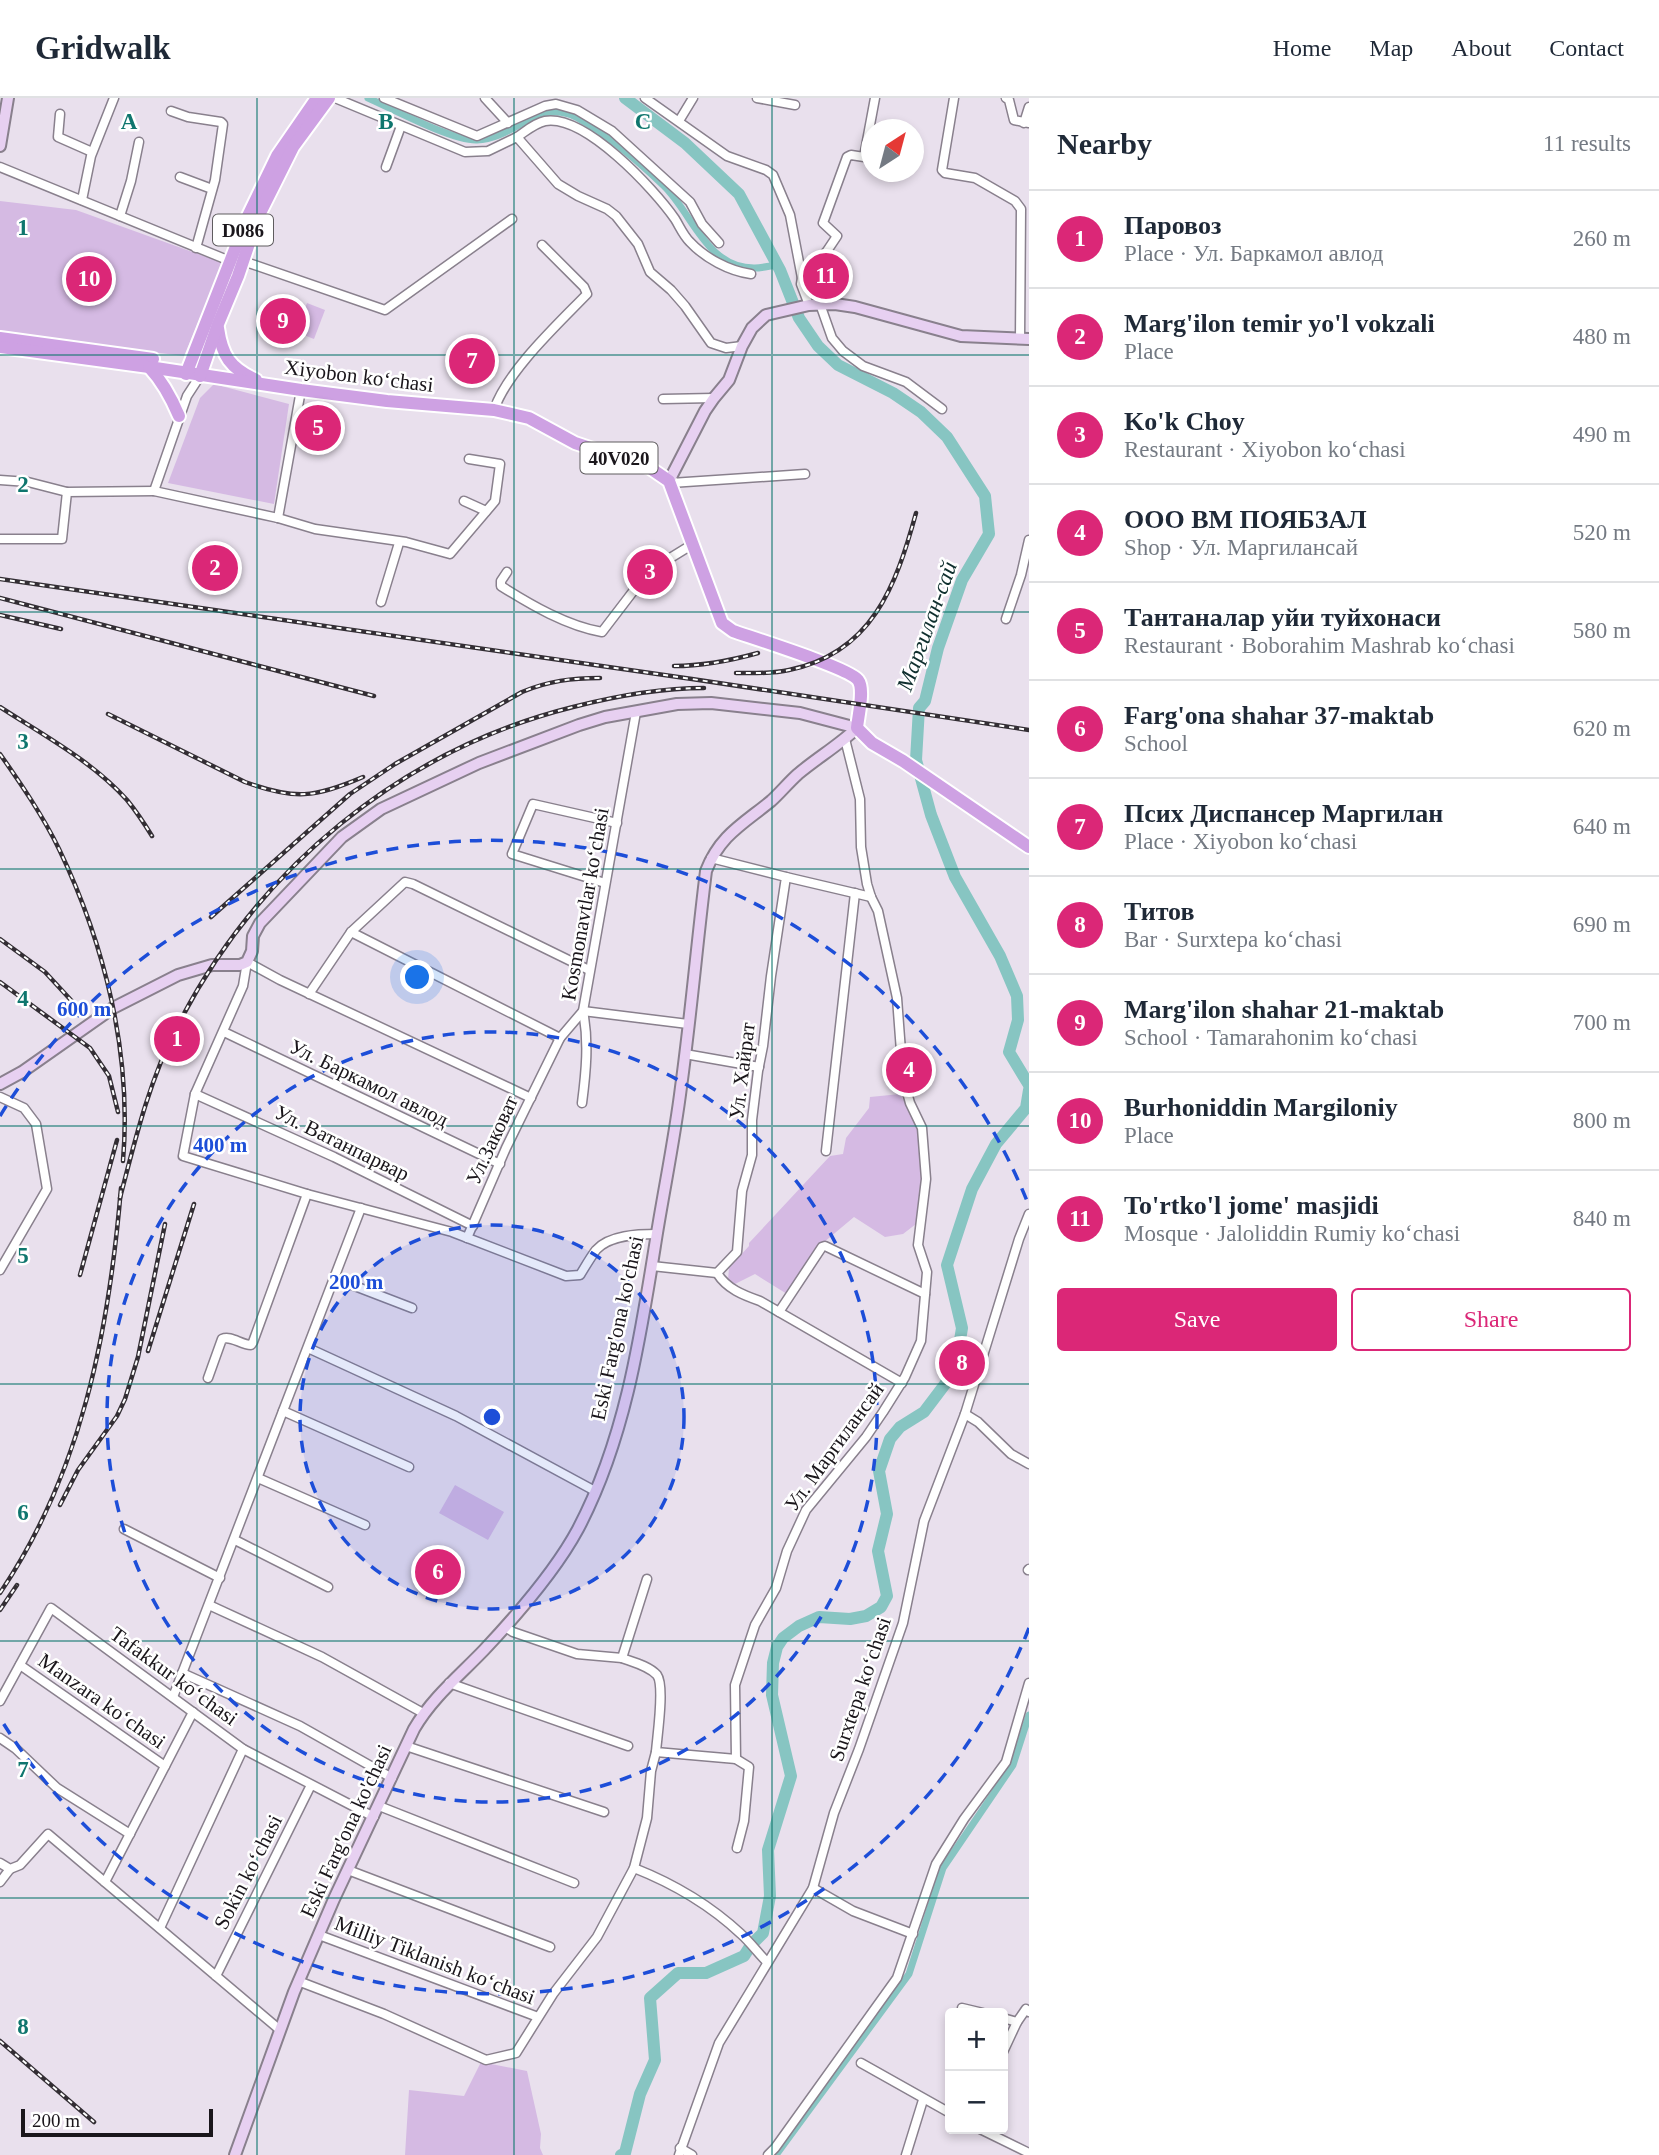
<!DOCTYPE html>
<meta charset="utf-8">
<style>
:root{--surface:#fff;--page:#f6f6f7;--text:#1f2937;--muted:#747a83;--line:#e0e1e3;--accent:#db2777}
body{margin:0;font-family:Georgia,serif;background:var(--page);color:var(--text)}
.controls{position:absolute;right:21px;bottom:21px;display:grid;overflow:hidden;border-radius:7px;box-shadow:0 4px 10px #0003}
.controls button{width:63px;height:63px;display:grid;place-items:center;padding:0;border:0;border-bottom:2px solid var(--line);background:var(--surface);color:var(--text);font:35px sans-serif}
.compass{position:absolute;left:861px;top:21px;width:63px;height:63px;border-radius:50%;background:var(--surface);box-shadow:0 4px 10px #0003;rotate:36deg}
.scale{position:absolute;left:21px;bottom:18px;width:192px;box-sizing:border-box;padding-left:7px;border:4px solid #1a161b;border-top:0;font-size:19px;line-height:24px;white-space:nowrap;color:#1a161b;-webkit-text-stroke:5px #fff;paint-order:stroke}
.you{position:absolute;left:418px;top:880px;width:24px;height:24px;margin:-18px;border:5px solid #fff;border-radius:50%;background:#1a73e8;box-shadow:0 0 0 10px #1a73e833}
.badge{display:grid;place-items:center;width:46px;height:46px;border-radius:50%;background:var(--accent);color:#fff;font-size:23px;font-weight:700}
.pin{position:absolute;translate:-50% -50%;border:4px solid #fff;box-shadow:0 2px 7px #0006}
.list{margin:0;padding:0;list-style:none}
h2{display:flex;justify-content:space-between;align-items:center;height:91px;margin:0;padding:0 28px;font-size:30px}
h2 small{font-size:23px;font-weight:400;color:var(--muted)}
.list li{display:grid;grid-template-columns:46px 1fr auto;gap:21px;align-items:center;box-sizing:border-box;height:98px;padding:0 28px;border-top:2px solid var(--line)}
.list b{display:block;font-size:26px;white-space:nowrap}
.list p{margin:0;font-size:23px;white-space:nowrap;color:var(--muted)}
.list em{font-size:23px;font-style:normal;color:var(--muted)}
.actions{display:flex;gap:14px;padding:21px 28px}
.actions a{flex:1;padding:16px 0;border:2px solid var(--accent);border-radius:7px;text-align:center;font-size:24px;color:var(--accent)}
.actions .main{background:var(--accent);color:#fff}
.map{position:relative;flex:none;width:1029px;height:2057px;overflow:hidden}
header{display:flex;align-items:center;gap:42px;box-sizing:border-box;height:98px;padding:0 35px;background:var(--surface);border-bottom:2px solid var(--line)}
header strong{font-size:33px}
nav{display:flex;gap:38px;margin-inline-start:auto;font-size:24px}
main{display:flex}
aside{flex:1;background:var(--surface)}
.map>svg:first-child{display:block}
.green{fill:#d5bae3}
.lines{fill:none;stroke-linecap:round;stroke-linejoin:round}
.canal{stroke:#87c5c2;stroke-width:7}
.river{stroke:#87c5c2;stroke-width:12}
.street-casing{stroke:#89808d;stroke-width:11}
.secondary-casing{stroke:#89808d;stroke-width:14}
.primary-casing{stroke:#fff;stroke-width:16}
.street{stroke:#fff;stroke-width:8}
.secondary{stroke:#e7d0f1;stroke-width:10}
.primary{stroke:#cea1e3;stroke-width:12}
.rail-casing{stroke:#332e34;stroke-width:4.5}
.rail{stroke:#fff;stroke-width:2;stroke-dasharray:5;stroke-linecap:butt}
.grid{fill:none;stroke:#0f766e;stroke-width:2;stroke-opacity:0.55}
.ring{fill:none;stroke:#1d4ed8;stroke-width:3.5;stroke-dasharray:12 9}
.labels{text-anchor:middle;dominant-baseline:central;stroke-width:5;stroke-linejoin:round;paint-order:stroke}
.shield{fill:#fff;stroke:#5f5c5f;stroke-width:2}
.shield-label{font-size:19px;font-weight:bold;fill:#1a161b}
.street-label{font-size:21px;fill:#1a161b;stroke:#fff}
.water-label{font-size:23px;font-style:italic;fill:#0f2f2e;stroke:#fff}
.grid-label{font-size:23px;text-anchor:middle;font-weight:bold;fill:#0f766e;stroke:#fff;stroke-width:5;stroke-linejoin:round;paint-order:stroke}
.centre{fill:#1d4ed8;stroke:#fff;stroke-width:3.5}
.ring-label{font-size:21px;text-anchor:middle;font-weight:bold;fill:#1d4ed8;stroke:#fff;stroke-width:5;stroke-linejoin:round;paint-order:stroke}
</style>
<header>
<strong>Gridwalk</strong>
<nav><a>Home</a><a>Map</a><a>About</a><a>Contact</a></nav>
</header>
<main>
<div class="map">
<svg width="1029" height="2057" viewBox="0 0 1029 2057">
<rect width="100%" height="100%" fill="#e9e0ed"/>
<g class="green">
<polygon points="0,103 76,112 223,165 184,258 0,235"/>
<polygon points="307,205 325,212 314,241 296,234"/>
<polygon points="214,286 289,306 274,406 168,385 200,300"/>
<polygon points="900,996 919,1028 924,1077 916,1126 903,1136 885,1139 854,1119 823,1145 787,1196 755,1176 733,1187 728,1182 729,1170 749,1148 749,1145 830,1058 843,1056 846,1040 869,1010 870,999"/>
<polygon points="455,1387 504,1414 488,1442 439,1415"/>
<polygon points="481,1964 527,1973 541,2036 540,2050 543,2057 405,2057 409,1992 464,1998"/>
</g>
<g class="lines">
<g class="canal">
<path d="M368,0C393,11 452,43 477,42C515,41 538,0 576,19C608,37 637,62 664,88C692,115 707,171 755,170C762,170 769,168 776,167"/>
<polyline points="776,2057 909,1876 943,1770 1013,1667 1029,1617"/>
</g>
<g class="river">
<polyline points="625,0 685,45 739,96 780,172 799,220 818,248 838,267 893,295 921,314 947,339 985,398 989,436 962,482 938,550 925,603 919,610 916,662 931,717 955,779 1000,858 1017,898 1018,922 1009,954 1029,987"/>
<polyline points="621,2057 625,2055 640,1996 655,1962 650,1900 678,1875 706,1875 744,1858 751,1847 763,1835 770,1798 768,1752 791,1678 772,1597 773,1565 777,1549 783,1540 799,1528 819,1519 850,1521 866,1518 881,1509 887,1498 878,1453 887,1416 879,1373 890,1341 900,1329 924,1314 955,1273 962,1230 947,1167 972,1091 996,1046 1026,1010 1029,992"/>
</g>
<g class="street-casing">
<g id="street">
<polyline points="335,0 465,54 488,53 517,39 558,86 578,98 607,111 616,118 638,146 650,174 671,192 685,208 711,245 726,250 742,248"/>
<polyline points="384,0 477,38 545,8 556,6 577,12 612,33 690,104 702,126 719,145"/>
<polyline points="485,0 508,25"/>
<polyline points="645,0 727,58 766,72 773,77 790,117 802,180 801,186 809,207"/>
<polyline points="757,0 795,7"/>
<polyline points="954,0 942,72 945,75 975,80 1015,103 1021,111 1020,241"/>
<polyline points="1006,0 1009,2 1014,22 1029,25"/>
<polyline points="171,13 188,19 221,24 223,26 215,82 196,150"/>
<polyline points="60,16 58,39 92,54"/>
<polyline points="679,23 693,0"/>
<polyline points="1024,25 1029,9"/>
<path d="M517,39C526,33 535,25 545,23C585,16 654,91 675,121C680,129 683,137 690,144C705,160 729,173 751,176"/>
<polyline points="0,69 230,163"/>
<polyline points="386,69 401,28"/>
<polyline points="180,79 212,91"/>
<polyline points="82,102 91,58 114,0"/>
<polyline points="120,118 131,83 139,44"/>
<polyline points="243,163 385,212 512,121"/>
<polyline points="802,180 827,153 837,138 823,125 847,59 851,57 864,59 875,0"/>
<polyline points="820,206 832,240 843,253 863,268 906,284 942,311"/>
<polyline points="200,278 187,298 154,393 278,420 315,431 406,444 450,456 495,403 500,366 469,361"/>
<polyline points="663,301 714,300"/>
<path d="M494,312C507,273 558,226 587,196L584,189L542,147"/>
<polyline points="0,382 28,384 67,394"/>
<polyline points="671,385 805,376"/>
<polyline points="464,403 486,413"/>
<polyline points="278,420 301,292"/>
<polyline points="0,441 62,441 67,394 154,393"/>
<path d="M507,474L501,483V488C531,507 567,528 602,534L641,483L667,462L693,446"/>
<polyline points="381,504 399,445"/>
<polyline points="1006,521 1021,477 1029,442"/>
<polyline points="786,779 871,799"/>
<polyline points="605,785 512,756 533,706 617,725"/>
<polyline points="351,834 560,940"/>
<polyline points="309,896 351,834 405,784 413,786 589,872"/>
<polyline points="224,934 500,1066"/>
<polyline points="685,956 759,969"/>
<polyline points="195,996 334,1059 473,1128"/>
<polyline points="0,999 24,1010 36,1026 47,1091 0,1172"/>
<path d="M531,1000L280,882L247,864L243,888L195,996L183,1058L307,1096L452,1134L566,1178L580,1177C585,1169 590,1160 596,1152C609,1137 638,1136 657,1136"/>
<path d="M582,1005C586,974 589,944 583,913L636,614"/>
<polyline points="826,1053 855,795"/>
<polyline points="467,1140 506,1050 560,940 583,913 688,926"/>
<polyline points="652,1168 717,1175 737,1154 742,1093 752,1057 752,1022 758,973 763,948 771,878 786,779 711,760"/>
<path d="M717,1175C727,1191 743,1197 760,1203L902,1285"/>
<polyline points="334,1180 412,1210"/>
<polyline points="779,1214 822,1149 825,1148 925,1196"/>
<polyline points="308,1250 456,1318 595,1393"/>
<path d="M208,1280L222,1241C231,1237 241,1247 251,1247L253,1244L307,1096"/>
<polyline points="283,1313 409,1369"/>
<polyline points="965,1316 978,1324 1011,1356 1029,1366"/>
<polyline points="258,1380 365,1427"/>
<polyline points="124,1431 220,1480"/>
<polyline points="235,1442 328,1489"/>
<polyline points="1028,1472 1029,1471"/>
<polyline points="209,1507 322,1559 423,1615"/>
<polyline points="505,1529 513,1534 577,1556 622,1560 647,1481"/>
<path d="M622,1560C633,1564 649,1568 657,1577C665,1588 657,1639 656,1654L736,1661L749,1669L744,1723L737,1750"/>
<polyline points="20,1567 165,1668"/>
<polyline points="182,1575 300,1628 392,1680"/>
<polyline points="449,1585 628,1648"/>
<polyline points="173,1599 361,1110"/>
<polyline points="0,1603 51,1510 243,1651 374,1719"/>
<polyline points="0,1640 16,1651 57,1690 130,1736"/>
<polyline points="406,1648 604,1714"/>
<polyline points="736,1661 735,1587 755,1527 776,1490 787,1453 806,1412 866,1339 883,1314 905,1279 921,1243 927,1174 918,1147 926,1081 922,1030 910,1005 903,980 897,900 878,813 871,799 867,786 861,749 860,701 845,641"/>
<polyline points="379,1708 574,1785"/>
<polyline points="0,1765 10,1771 20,1767 48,1736 280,1932"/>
<path d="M634,1770C672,1785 710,1807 741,1836C750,1844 758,1855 767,1864"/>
<polyline points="348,1772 550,1849"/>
<polyline points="0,1784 10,1771"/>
<polyline points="105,1784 193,1614"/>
<polyline points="813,1790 853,1813 913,1836"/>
<polyline points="160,1830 243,1651"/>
<polyline points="319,1837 538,1919"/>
<polyline points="216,1878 311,1687"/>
<polyline points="298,1883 384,1916 486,1962 516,1955 553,1896 597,1839 634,1770 647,1720 651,1673 656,1654"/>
<polyline points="962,1910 983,1915"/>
<polyline points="1003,1920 1017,1924 1026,1911 1029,1914"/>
<polyline points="1003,1954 1017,1924"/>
<polyline points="861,1965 950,2015"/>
<polyline points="980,2031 1029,2055"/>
<polyline points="680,2050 692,2057"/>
<polyline points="679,2057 719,1945 813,1790 834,1715 859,1651 903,1525 924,1423 965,1316 1019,1141 1029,1116"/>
<polyline points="768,2057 775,2050 897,1880 936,1766 964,1721 1006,1664 1029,1585"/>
<polyline points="906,2057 923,2002"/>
</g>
</g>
<g class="secondary-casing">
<g id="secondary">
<polyline points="0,48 8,0"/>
<polyline points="669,383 705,313 714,300 729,282 742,248 752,230 766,217 809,207 835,206 855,209 961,238 1029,241"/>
<polyline points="0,986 22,974 113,910 178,877 212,867 240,867 247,864 252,853 253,838 260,825 342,739 381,711 479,665 579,627 605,619 677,606 711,605 800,615 857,630"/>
<path d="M235,2057L294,1894L334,1801L414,1631C432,1600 459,1578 484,1552C516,1518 556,1472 578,1431C626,1340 641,1235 657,1135C665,1086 675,1038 681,989C691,917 697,845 706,773C720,737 743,726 771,703C780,695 788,685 798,676C817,660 839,647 857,630"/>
</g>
</g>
<g class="primary-casing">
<g id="primary">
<path d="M218,230C222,258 230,270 256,282"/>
<polyline points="0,240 153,261"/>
<path d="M0,249L149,269L301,292L387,303L494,312L529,320L575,345L650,370L669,383L722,525L733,533C753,540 849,570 858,582C865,591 858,618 857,630L872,645L903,663L1029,749"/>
<path d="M149,269C163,284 171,299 179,318"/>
<polyline points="186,276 248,118 277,58 317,0"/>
<polyline points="200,278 218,226 238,178 258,119 293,49 329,0"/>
</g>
</g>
<use href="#street" class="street"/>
<use href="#secondary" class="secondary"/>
<use href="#primary" class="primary"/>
<g class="rail-casing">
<g id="rail">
<polyline points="0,481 692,581 1029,632"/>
<polyline points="0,500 374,598"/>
<polyline points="0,517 61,531"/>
<path d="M674,568C704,568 729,563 758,555"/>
<path d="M736,575C753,575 772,576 789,572C872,555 896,488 916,415"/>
<path d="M0,609C43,637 92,663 127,702C136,713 144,725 152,738"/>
<path d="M108,616L245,684C295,702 314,700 363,679"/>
<path d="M0,656C21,686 43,718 59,751C105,847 132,956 123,1063"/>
<path d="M211,819L350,696L395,666L522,594C548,583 572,580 600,580"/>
<polyline points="0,841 45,874 81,913"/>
<polyline points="0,884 90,950 109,978 118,1014"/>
<path d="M120,1100C135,1042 149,983 177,929C257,771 401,652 573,609C616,598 659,590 704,590"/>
<polyline points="80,1177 117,1042"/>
<polyline points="148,1253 194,1106"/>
<polyline points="60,1407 78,1372 117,1318 125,1301 138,1259 165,1126"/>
<path d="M0,1495C82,1374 109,1233 121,1090"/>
<polyline points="0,1512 17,1487"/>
<polyline points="0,1943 94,2024"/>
</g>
</g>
<use href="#rail" class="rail"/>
</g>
<path class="grid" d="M257,0V2057M514,0V2057M772,0V2057M0,257H1029M0,514H1029M0,771H1029M0,1028H1029M0,1286H1029M0,1543H1029M0,1800H1029"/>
<circle cx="492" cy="1319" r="192" fill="#1d4ed8" fill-opacity=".12"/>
<g class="ring">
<circle cx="492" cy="1319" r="192"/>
<circle cx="492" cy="1319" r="385"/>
<path d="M1029 1530A577 577 0 0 1 0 1620M0 1018A577 577 0 0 1 1029 1108"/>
</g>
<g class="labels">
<g class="shield">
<rect x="213" y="116.5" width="60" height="31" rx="5"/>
<rect x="580.5" y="344.5" width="77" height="31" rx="5"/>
</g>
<g class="shield-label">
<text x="243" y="132">D086</text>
<text x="619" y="360">40V020</text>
</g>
<g class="street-label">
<text transform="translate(359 278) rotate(7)">Xiyobon koʻchasi</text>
<text transform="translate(585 806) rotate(-80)">Kosmonavtlar koʻchasi</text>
<text transform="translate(742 973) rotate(-83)">Ул. Хайрат</text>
<text transform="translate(369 985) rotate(26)">Ул. Баркамол авлод</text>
<text transform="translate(492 1042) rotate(-65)">Ул.Заковат</text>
<text transform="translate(342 1045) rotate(26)">Ул. Ватанпарвар</text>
<text transform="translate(617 1230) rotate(-78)">Eski Farg'ona ko'chasi</text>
<text transform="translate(834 1349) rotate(-54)">Ул. Маргилансай</text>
<text transform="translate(174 1578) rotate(36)">Tafakkur koʻchasi</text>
<text transform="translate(860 1591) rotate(-71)">Surxtepa koʻchasi</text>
<text transform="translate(102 1603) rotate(35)">Manzara koʻchasi</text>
<text transform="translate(346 1733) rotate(-65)">Eski Farg'ona ko'chasi</text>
<text transform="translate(248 1774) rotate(-63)">Sokin koʻchasi</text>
<text transform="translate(435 1862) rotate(21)">Milliy Tiklanish koʻchasi</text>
</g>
<g class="water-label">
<text transform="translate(927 528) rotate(-70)">Маргилан-сай</text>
</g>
</g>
<g class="grid-label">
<text x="129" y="31">A</text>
<text x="386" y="31">B</text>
<text x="643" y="31">C</text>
<text x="23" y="137">1</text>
<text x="23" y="394">2</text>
<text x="23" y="651">3</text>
<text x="23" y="908">4</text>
<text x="23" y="1165">5</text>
<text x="23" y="1422">6</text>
<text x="23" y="1679">7</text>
<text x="23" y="1936">8</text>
</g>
<circle cx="492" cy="1319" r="10" class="centre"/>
<g class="ring-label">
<text x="84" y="918">600 m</text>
<text x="220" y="1054">400 m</text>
<text x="356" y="1191">200 m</text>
</g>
</svg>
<div class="controls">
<button>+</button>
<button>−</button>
</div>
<svg class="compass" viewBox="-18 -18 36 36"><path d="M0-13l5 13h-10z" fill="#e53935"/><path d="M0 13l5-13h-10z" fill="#747a83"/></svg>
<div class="scale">200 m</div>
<div class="you"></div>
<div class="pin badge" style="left:177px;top:941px">1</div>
<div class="pin badge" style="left:215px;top:470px">2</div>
<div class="pin badge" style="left:650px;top:474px">3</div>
<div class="pin badge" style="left:909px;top:972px">4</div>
<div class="pin badge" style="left:318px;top:330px">5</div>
<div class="pin badge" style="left:438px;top:1474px">6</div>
<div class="pin badge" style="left:472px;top:263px">7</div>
<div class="pin badge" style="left:962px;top:1265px">8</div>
<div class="pin badge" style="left:283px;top:223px">9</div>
<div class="pin badge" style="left:89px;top:181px">10</div>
<div class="pin badge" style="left:826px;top:178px">11</div>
</div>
<aside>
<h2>Nearby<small>11 results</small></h2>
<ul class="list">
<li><span class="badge">1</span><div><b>Паровоз</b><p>Place · Ул. Баркамол авлод</p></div><em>260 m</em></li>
<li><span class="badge">2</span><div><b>Marg'ilon temir yo'l vokzali</b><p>Place</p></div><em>480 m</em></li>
<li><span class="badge">3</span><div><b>Ko'k Choy</b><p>Restaurant · Xiyobon koʻchasi</p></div><em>490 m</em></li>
<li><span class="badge">4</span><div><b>ООО ВМ ПОЯБЗАЛ</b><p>Shop · Ул. Маргилансай</p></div><em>520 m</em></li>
<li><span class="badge">5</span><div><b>Тантаналар уйи туйхонаси</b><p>Restaurant · Boborahim Mashrab koʻchasi</p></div><em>580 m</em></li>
<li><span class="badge">6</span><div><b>Farg'ona shahar 37-maktab</b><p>School</p></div><em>620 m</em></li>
<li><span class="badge">7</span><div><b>Псих Диспансер Маргилан</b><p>Place · Xiyobon koʻchasi</p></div><em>640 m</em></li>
<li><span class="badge">8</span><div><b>Титов</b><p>Bar · Surxtepa koʻchasi</p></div><em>690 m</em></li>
<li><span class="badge">9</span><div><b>Marg'ilon shahar 21-maktab</b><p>School · Tamarahonim koʻchasi</p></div><em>700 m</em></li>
<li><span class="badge">10</span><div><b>Burhoniddin Margiloniy</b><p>Place</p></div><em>800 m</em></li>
<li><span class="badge">11</span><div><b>To'rtko'l jome' masjidi</b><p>Mosque · Jaloliddin Rumiy koʻchasi</p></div><em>840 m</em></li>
</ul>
<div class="actions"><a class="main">Save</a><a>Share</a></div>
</aside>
</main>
